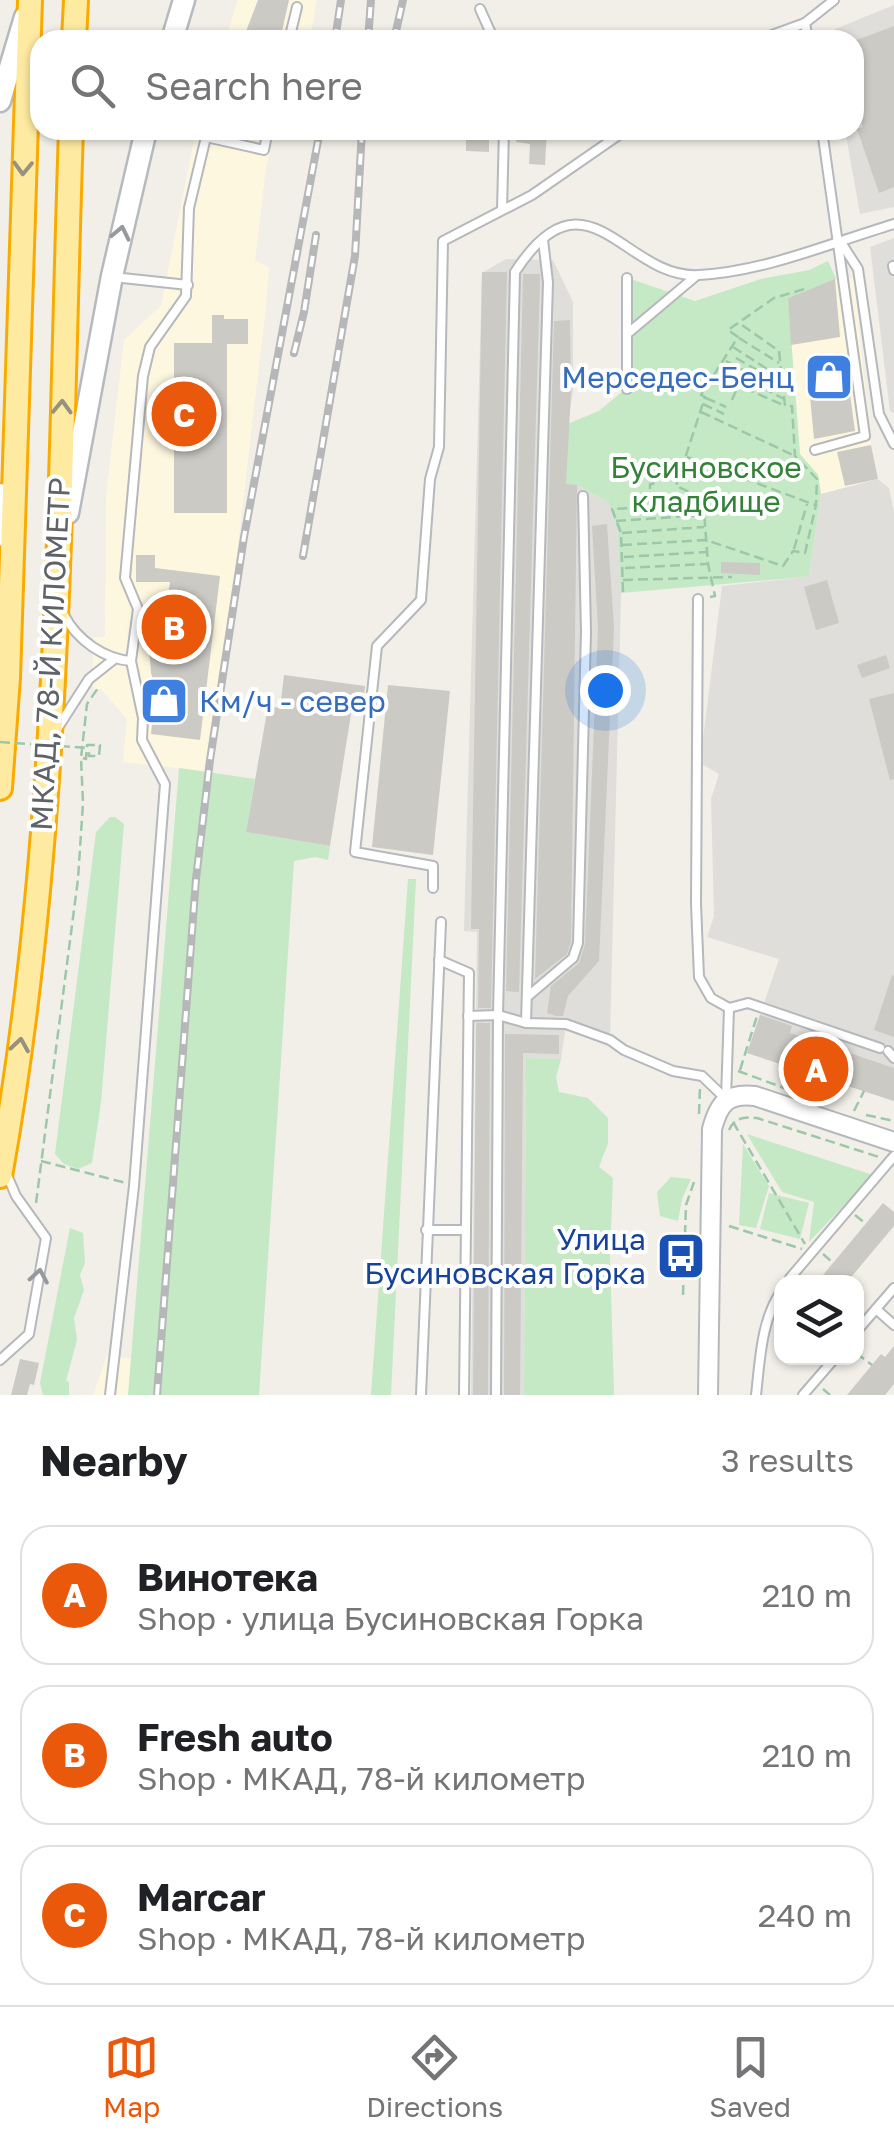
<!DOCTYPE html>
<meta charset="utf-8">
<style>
:root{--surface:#fff;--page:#f6f6f6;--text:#202124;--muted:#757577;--line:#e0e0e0;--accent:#ea580c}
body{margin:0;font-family:"Golos Text",sans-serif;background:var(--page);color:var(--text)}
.controls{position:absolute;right:30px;bottom:30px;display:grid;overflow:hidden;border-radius:20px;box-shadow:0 2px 8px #0004}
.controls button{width:90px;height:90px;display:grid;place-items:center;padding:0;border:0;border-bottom:2px solid var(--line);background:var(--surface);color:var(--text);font:50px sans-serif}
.you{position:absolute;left:605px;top:690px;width:35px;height:35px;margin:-25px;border:8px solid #fff;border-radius:50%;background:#1a73e8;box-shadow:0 0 0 15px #1a73e833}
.badge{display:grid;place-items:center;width:65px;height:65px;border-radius:50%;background:var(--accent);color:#fff;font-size:32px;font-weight:700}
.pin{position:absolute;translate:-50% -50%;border:5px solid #fff;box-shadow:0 2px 10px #0006}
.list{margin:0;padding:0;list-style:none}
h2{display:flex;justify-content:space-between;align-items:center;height:130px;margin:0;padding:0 40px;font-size:42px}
h2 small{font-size:32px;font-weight:400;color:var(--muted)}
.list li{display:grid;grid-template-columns:65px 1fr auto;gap:30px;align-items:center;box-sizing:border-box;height:140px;margin:0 20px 20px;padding:0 20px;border:2px solid var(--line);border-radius:30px}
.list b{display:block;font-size:38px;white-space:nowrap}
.list p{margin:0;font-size:32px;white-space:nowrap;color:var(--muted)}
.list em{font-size:32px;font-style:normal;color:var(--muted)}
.icon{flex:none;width:55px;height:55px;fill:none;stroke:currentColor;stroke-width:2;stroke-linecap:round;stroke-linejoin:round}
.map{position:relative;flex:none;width:894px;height:1395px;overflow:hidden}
.search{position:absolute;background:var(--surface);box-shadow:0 2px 8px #0004;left:30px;right:30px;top:30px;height:110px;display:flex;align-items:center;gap:25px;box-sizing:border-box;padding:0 35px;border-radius:30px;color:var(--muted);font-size:38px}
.sheet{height:610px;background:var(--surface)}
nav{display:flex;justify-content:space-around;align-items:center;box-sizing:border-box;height:140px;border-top:2px solid var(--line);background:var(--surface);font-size:28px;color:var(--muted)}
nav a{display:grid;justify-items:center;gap:5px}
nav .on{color:var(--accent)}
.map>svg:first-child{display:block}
.commercial{fill:#fef7e0}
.industrial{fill:#e0deda}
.green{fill:#c5e8c5}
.building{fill:#cccac5}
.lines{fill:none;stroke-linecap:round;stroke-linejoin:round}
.service-casing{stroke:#b5b8bc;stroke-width:12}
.tertiary-casing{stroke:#b5b8bc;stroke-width:22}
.secondary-casing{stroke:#b6babf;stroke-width:25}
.trunk-casing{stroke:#f9ab00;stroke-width:28}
.path{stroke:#9cc7a9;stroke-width:2.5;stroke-dasharray:10 5;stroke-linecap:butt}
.service{stroke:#fff;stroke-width:8}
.tertiary{stroke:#fff;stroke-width:18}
.secondary{stroke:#fff;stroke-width:20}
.trunk{stroke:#feeaa1;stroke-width:22}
.rail-casing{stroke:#b6b7b8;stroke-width:8}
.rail{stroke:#fff;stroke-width:4;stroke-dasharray:11;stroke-linecap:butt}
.path-bridge{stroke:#9cc7a9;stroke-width:2.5;stroke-dasharray:10 5;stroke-linecap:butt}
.oneway{stroke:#97927c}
.oneway2{stroke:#979a9d}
.labels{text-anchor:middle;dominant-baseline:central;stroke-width:8;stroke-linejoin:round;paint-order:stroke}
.shop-label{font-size:30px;fill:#366cbe;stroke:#fff;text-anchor:end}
.park-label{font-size:30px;fill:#348238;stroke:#fff}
.street-label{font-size:30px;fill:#5f6368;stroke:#fff}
.transit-label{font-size:30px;fill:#164399;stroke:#fff;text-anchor:end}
</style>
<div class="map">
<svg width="894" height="1395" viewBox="0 0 894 1395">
<rect width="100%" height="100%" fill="#f1efe8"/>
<g class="commercial">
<polygon points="238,0 317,0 311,32 297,29 295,40 225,40"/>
<polygon points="196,130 275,130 266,168 255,261 269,267 266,306 236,562 204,771 123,762 127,719 101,689 93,689 93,637 105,637 106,496 124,340 161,306"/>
<polygon points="854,278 871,445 878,479 821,494 818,475 800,454 788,298 836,279"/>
<polygon points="107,1355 132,1359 128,1395 93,1395"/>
</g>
<g class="industrial">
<polygon points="894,5 894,207 860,214 845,130 854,130 854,40 830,40 828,32"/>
<polygon points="894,238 894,413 890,411 870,247"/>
<polygon points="506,259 553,260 573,302 573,392 567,424 577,485 608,502 617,528 621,593 610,1040 566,1025 561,1059 526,1058 524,1395 471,1395 477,932 464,931 482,273"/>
<polygon points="878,479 889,488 894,512 894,1101 747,1053 779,959 707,937 714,916 711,799 719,774 700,763 722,586 805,577 809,574 821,494"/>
</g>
<g class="green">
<polygon points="828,261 836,279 788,298 800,454 818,475 821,494 809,574 805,577 621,593 617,528 608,502 577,485 566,484 567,424 599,411 623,391 622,276 695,301 761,279 809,270"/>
<polygon points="179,768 255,779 246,832 330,846 328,860 315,857 294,861 259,1395 128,1395"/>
<polygon points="110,817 115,817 124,824 101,1102 92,1163 78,1169 64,1164 55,1154 96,832"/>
<polygon points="408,879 416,879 391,1395 371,1395"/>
<polygon points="526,1058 561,1059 556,1077 559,1092 588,1098 608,1118 608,1143 599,1167 613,1178 610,1255 614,1395 524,1395"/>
<polygon points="747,1134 873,1175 809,1242 814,1202 782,1192"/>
<polygon points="743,1144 769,1186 756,1228 739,1225"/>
<polygon points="671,1177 691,1179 682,1199 678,1221 660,1216 657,1192"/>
<polygon points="769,1193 809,1203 800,1239 760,1229"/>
<polygon points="70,1228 83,1233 85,1263 80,1275 84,1290 74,1318 77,1340 66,1381 69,1382 69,1395 43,1395 40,1383"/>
</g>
<g class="building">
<polygon points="258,0 289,0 280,40 254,40 245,34"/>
<polygon points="894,26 894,187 879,193 857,129 863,127 854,103 854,41"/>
<polygon points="466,130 489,130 489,152 466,151"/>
<polygon points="517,130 547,130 545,165 529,164 530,144 516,142"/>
<polygon points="482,272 507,272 491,1008 478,1008 479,929 471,929"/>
<polygon points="523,274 540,274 540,281 519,992 506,991"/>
<polygon points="835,279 840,337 791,345 788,298"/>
<polygon points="212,315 224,315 224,319 248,319 248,344 227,344 227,513 174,513 174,343 212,343"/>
<polygon points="570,320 571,393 566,484 577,485 571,942 567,954 535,979 554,321"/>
<polygon points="845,357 855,431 814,439 807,365"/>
<polygon points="871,445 878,479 845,486 837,452"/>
<polygon points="607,524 614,628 599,961 568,996 563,1016 556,1016 547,1013 551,986 579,963 585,944 598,628 592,526"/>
<polygon points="136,555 155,555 155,568 220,576 200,740 151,734 156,688 151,673 149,647 157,624 166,611 170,582 136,582"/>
<polygon points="721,562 760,563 760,575 721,573"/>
<polygon points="827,580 839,623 816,630 804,587"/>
<polygon points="886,655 890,668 862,678 857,665"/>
<polygon points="284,675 365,686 362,715 351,714 330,846 246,832 268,706 280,708"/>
<polygon points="388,685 450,691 433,855 372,847"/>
<polygon points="894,693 894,779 890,780 869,699"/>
<polygon points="892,975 894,976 894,1037 874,1030"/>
<polygon points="760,1015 792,1026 790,1033 894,1068 894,1101 747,1053"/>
<polygon points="476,1023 490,1023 488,1395 473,1395"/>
<polygon points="505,1034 559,1035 559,1054 523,1053 520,1395 504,1395"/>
<polygon points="883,1203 894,1212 894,1226 847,1282 831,1282 823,1275"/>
<polygon points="894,1346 894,1384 885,1395 847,1395 881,1354 885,1357"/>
<polygon points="20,1359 39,1363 34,1385 30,1384 27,1395 11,1395"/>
</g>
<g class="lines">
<g class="service-casing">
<g id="service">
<polyline points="480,9 494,40"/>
<polyline points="805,23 808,40"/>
<polyline points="289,40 297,7"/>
<polyline points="758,40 805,23 834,0"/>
<polyline points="502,210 504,130"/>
<polyline points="842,244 858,269 879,414 894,444"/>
<polyline points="893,266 894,270"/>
<polyline points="113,277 188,285"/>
<polyline points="627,334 696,276"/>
<polyline points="627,389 627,278"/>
<polyline points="815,450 865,436 822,130"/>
<polyline points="698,599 696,904 699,977 711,998 729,1008 726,1099"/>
<path d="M64,615C77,640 104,659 131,661"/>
<polyline points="57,729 89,679 113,660"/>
<polyline points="433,888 433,866 355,852 377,646 421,600 430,479 439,447 443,241 532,195 626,130"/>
<polyline points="439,960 469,973 464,1395"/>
<polyline points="527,997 573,958 578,943 586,632 583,496"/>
<polyline points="729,1008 748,1003 880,1048"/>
<polyline points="468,1016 498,1015 526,1023 566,1024 610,1040 624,1050 673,1071 702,1076 726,1099"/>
<polyline points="526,1023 548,282 543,240"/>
<polyline points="888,1051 894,1058"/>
<polyline points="426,1230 465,1230"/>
<polyline points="790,1278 894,1156"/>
<polyline points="876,1309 894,1325"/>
<polyline points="856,1332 894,1288"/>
<polyline points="0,1360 29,1334 46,1238 16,1196 7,1175"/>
<polyline points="110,1395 134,1186 165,784 142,740 143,718 131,661 138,609 125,578 143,376 150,347 186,296 189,208 206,137 264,150 268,130"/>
<polyline points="421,1395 441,922"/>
<path d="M496,1395L498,1015L515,272C587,161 625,280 699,275C767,271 830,243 894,224"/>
<path d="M756,1395C760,1361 761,1319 782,1290"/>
<polyline points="803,1395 835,1358"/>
</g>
</g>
<g class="tertiary-casing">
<path id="tertiary" d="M708,1395L712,1129C719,1103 727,1093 755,1096L894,1142"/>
</g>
<g class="secondary-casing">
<g id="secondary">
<polyline points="172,40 184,0"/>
<polyline points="0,101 25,17"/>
<polyline points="0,494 6,537"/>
<polyline points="68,513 112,276 146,130"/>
</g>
</g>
<g class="trunk-casing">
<g id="trunk">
<polyline points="74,40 76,0"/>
<polyline points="0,788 8,678 30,0"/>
<path d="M0,1176C62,832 59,479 71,130"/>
</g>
</g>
<g class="path">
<polyline points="739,338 779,363"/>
<polyline points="733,347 781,378"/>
<polyline points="736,358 783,385"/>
<polyline points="726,361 781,391"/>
<polyline points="717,376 783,405"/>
<polyline points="750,381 784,399"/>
<polyline points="706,398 726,407"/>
<polyline points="732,400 738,386"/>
<polyline points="703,404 724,414"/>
<polyline points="701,412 793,455"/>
<polyline points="687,457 815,505"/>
<polyline points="650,504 650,484 653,484 658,471 678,476"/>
<polyline points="616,521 703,515"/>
<polyline points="622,533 704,527"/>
<polyline points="622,545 706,540 783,566 793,551 805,553 816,505 817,479 795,456 792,406 785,406 779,351 739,323"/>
<polyline points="794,549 807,504"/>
<polyline points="624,557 706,552"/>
<polyline points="625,568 707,564"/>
<polyline points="623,580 732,577"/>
<polyline points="623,592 621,533 612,509 702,504"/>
<polyline points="710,597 715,596 708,564 703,498 676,486 705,397 701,395 738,337 728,330 774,298 808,288"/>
<polyline points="83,758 86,759 87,745 100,745 99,756 89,756 89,748"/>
<polyline points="740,1070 757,1016"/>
<polyline points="738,1071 787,1089"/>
<polyline points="805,1094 812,1074"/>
<polyline points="854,1111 864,1091"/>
<polyline points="699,1114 700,1087"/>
<polyline points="866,1115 894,1121"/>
<polyline points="733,1122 805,1244"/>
<path d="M729,1130C735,1117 744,1117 757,1118L879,1157"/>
<polyline points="41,1161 126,1183"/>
<polyline points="36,1203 78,879 83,803 81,758 87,704 98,688"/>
<polyline points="855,1215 866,1224"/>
<polyline points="729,1226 802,1249"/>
<polyline points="823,1254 833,1263"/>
<polyline points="683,1295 686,1205 694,1182"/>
<polyline points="856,1353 872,1365"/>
<polyline points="823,1389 830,1395"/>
</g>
<use href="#service" class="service"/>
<use href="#tertiary" class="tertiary"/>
<use href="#secondary" class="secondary"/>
<use href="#trunk" class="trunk"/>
<g class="rail-casing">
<g id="rail">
<polyline points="335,40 341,0"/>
<polyline points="368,40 371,0"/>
<polyline points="394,40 403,0"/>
<polyline points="294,353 304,312 316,235"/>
<polyline points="303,556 355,256 362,130"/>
<polyline points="157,1395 196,879 210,760 244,537 320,130"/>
</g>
</g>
<use href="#rail" class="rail"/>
<polyline class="path-bridge" points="0,742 89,748"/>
</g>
<defs><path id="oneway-chevron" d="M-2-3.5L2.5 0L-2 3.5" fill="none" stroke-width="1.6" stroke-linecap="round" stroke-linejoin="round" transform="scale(2.5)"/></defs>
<g class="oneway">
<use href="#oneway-chevron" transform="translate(23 168) rotate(92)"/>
<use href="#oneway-chevron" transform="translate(62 407) rotate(-88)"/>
<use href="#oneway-chevron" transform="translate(20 1045) rotate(-81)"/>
</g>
<g class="oneway2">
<use href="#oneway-chevron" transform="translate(121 233) rotate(-78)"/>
<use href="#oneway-chevron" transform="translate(39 1276) rotate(-80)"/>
</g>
<defs>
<g id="shop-square" transform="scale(2.5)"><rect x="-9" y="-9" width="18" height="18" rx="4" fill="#3f7fe0" stroke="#fff"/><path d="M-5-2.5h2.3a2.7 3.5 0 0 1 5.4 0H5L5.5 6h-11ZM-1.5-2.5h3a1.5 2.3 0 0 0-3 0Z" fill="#fff"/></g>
<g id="bus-square" transform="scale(2.5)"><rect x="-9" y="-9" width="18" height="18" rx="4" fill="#1a4fb4" stroke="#fff"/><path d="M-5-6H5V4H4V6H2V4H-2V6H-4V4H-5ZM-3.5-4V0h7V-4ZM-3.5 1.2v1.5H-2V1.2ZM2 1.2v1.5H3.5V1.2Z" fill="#fff"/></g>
</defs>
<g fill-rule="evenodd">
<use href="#shop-square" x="829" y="377"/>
<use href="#shop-square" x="164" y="701"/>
<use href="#bus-square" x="681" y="1256"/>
</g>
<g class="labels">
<g class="shop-label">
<text x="794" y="377">Мерседес-Бенц</text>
<text x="199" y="701" text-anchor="start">Км/ч - север</text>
</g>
<g class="park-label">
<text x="706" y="467">Бусиновское<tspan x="706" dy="34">кладбище</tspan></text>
</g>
<g class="street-label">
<text transform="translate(50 654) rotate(-87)">МКАД, 78-Й КИЛОМЕТР</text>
</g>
<g class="transit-label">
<text x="646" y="1239">Улица<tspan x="646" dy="34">Бусиновская Горка</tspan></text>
</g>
</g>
</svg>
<div class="controls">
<button><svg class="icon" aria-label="layers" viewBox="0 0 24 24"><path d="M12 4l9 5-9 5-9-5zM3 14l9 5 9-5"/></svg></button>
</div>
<div class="you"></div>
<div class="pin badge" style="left:816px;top:1069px">A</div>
<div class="pin badge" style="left:174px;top:627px">B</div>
<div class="pin badge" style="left:184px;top:414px">C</div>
<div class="search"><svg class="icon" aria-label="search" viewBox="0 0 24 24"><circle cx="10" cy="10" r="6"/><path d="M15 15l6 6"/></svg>Search here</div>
</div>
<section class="sheet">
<h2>Nearby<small>3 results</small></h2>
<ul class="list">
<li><span class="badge">A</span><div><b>Винотека</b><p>Shop · улица Бусиновская Горка</p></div><em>210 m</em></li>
<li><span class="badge">B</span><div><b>Fresh auto</b><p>Shop · МКАД, 78-й километр</p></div><em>210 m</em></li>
<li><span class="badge">C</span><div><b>Marcar</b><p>Shop · МКАД, 78-й километр</p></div><em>240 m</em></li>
</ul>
</section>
<nav>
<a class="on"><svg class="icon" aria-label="map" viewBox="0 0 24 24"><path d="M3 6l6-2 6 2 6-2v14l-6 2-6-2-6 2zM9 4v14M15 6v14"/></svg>Map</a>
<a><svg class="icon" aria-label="directions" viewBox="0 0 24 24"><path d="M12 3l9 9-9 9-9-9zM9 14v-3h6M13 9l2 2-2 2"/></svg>Directions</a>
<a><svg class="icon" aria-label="saved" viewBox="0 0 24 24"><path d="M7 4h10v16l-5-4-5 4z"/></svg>Saved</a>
</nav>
